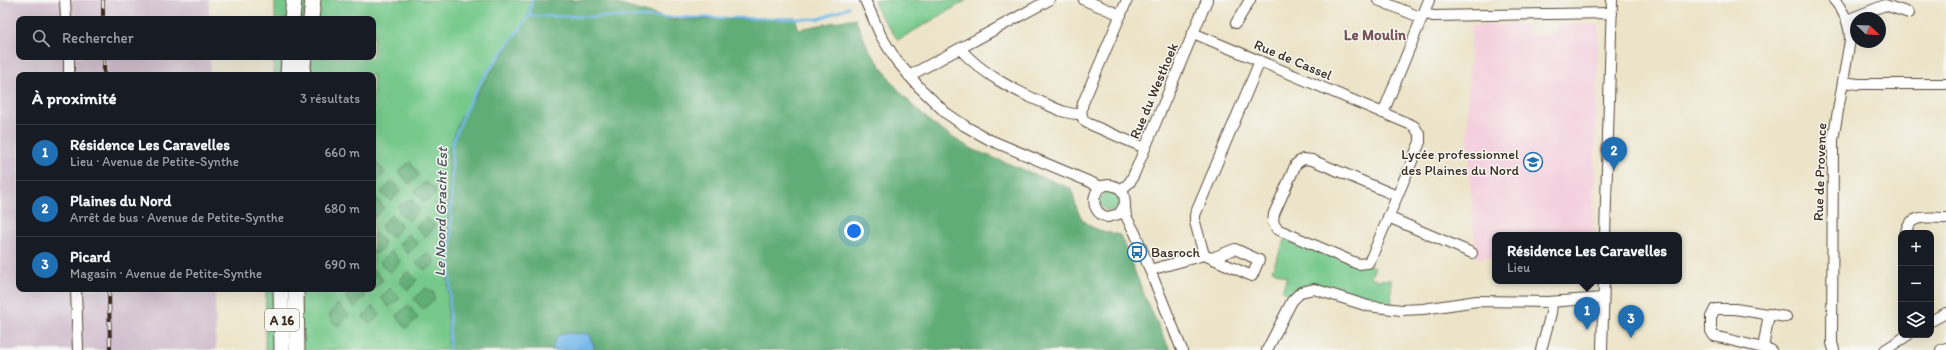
<!DOCTYPE html>
<html lang="fr">
<meta charset="utf-8">
<style>
:root{--surface:#171b24;--page:#242831;--text:#f1f3f6;--muted:#9ea1a6;--line:#363941;--accent:#1f6fb2}
body{margin:0;font-family:Itim,sans-serif;background:var(--page);color:var(--text)}
.controls{position:absolute;right:12px;bottom:12px;display:grid;overflow:hidden;border-radius:8px;box-shadow:0 4px 16px #0002}
.controls button{width:36px;height:36px;display:grid;place-items:center;padding:0;border:0;border-bottom:1px solid var(--line);background:var(--surface);color:var(--text);font:20px sans-serif}
.compass{position:absolute;left:1850px;top:12px;width:36px;height:36px;border-radius:50%;background:var(--surface);box-shadow:0 4px 16px #0002;rotate:113deg}
.you{position:absolute;left:854px;top:231px;width:14px;height:14px;margin:-10px;border:3px solid #fff;border-radius:50%;background:#1a73e8;box-shadow:0 0 0 6px #1a73e833}
.badge{display:grid;place-items:center;width:26px;height:26px;border-radius:50%;background:var(--accent);color:#fff;font-size:13px;font-weight:700}
.pin{position:absolute;translate:-50% -33px;filter:drop-shadow(0 1px 2px #0008)}
.pin::after{content:'';position:absolute;top:21px;width:14px;height:12px;background:inherit;clip-path:polygon(0 0,100% 0,50% 100%)}
.popup{position:absolute;left:1492px;top:232px;width:190px;height:52px;box-sizing:border-box;display:grid;place-content:center;border-radius:8px;background:var(--surface);filter:drop-shadow(0 1px 3px #0005);font-size:13px;white-space:nowrap;color:var(--muted)}
.popup b{font-size:15px;color:var(--text)}
.popup::after{content:'';position:absolute;left:50%;top:100%;margin-left:-8px;border:8px solid transparent;border-top-color:var(--surface)}
.list{margin:0;padding:0;list-style:none}
h2{display:flex;justify-content:space-between;align-items:center;height:52px;margin:0;padding:0 16px;font-size:17px}
h2 small{font-size:13px;font-weight:400;color:var(--muted)}
.list li{display:grid;grid-template-columns:26px 1fr auto;gap:12px;align-items:center;box-sizing:border-box;height:56px;padding:0 16px;border-top:1px solid var(--line)}
.list b{display:block;font-size:15px;white-space:nowrap}
.list p{margin:0;font-size:13px;white-space:nowrap;color:var(--muted)}
.list em{font-size:13px;font-style:normal;color:var(--muted)}
.icon{flex:none;width:22px;height:22px;fill:none;stroke:currentColor;stroke-width:2;stroke-linecap:round;stroke-linejoin:round}
.map{position:relative;flex:none;width:1946px;height:350px;overflow:hidden}
.search{position:absolute;background:var(--surface);box-shadow:0 4px 16px #0002;left:16px;top:16px;width:360px;height:44px;display:flex;align-items:center;gap:10px;box-sizing:border-box;padding:0 14px;border-radius:8px;color:var(--muted);font-size:15px}
.panel{position:absolute;background:var(--surface);box-shadow:0 4px 16px #0002;left:16px;top:72px;width:360px;height:220px;border-radius:8px}
.map>svg:first-child{display:block}
.built{fill:#f4cfdd}
.industrial{fill:#d0bdcd}
.green{fill:#76c98b;stroke:#587a54}
.forest{fill:#60ad77;stroke:#4e6c4a}
.water{fill:#75b9eb;stroke:#587284}
.lines{fill:none;stroke-linecap:round;stroke-linejoin:round}
.stream{stroke:#75b9eb;stroke-width:2.5}
.minor-casing{stroke:#564638;stroke-width:12}
.highway-casing{stroke:#564638;stroke-width:17}
.minor{stroke:#fff;stroke-width:10}
.highway{stroke:#fff;stroke-width:15}
.rail-casing{stroke:#3b2a1e;stroke-width:4}
.rail{stroke:#f6f6f2;stroke-width:2.5;stroke-dasharray:8;stroke-linecap:butt}
.labels{text-anchor:middle;dominant-baseline:central;stroke-width:3;stroke-linejoin:round;paint-order:stroke}
.shield{fill:#f6f6f2;stroke:#73675e;stroke-width:1}
.shield-label{font-size:13px;font-weight:bold;fill:#3b2a1e}
.street-label{font-size:14px;fill:#3b2a1e;stroke:#f6f6f2}
.poi-label{font-size:14px;fill:#3b2a1e;stroke:#f6f6f2;text-anchor:end}
.neighbourhood-label{font-size:15px;font-weight:bold;fill:#795458;stroke:#f6f6f2}
.water-label{font-size:15px;font-style:italic;fill:#4c555c;stroke:#f6f6f2}
</style>
<div class="map">
<svg width="1946" height="350" viewBox="0 0 1946 350">
<rect width="100%" height="100%" fill="#f6f6f2"/>
<filter id="ink" filterUnits="userSpaceOnUse"><feTurbulence type="fractalNoise" baseFrequency=".025" numOctaves="2"/><feDisplacementMap in="SourceGraphic" scale="8" xChannelSelector="R" yChannelSelector="G"/><feConvolveMatrix kernelMatrix="1 2 1 2 8 2 1 2 1" color-interpolation-filters="sRGB"/></filter>
<filter id="wash" filterUnits="userSpaceOnUse"><feTurbulence type="fractalNoise" baseFrequency=".012" numOctaves="4" result="noise"/><feDisplacementMap in="SourceGraphic" scale="16" xChannelSelector="R" yChannelSelector="G"/><feGaussianBlur stdDeviation="0.9" result="paint"/><feColorMatrix in="noise" values="0 0 0 0 0 0 0 0 0 0 0 0 0 0 0 0 0 1.4 0 .05"/><feComposite in="paint" operator="in"/></filter>
<g filter="url(#wash)">
<rect width="100%" height="100%" fill="#ece4c8"/>
<polygon class="built" points="1561,24 1599,25 1593,233 1564,230 1564,235 1495,235 1495,258 1476,258 1467,131 1471,26 1527,25 1527,34 1548,35 1554,33"/>
<polygon class="industrial" points="0,0 209,0 209,19 19,19 19,57 210,57 210,75 19,75 19,289 215,289 216,350 0,350"/>
<g class="green">
<polygon points="275,0 532,0 527,18 449,149 448,350 265,350 266,289 373,289 373,75 273,75 274,57 373,57 373,19 275,19"/>
<polygon points="874,0 967,0 898,40 878,12"/>
<circle cx="1110" cy="201" r="10"/>
<polygon points="1286,238 1375,267 1371,277 1378,280 1391,279 1392,305 1375,304 1330,288 1314,284 1300,287 1288,296 1282,290 1287,277 1272,270"/>
</g>
<g class="forest">
<path d="M532,0H603L673,20L795,18L799,29L855,18L868,48L895,86L913,106L934,125L955,139L974,150L1072,189C1079,225 1086,228 1120,235L1148,304L1170,350H448L449,149L460,119L527,18Z"/>
<polygon points="373,162 376,162 385,172 375,184 373,182"/>
<polygon points="410,162 419,175 409,184 399,171"/>
<polygon points="392,181 402,190 391,201 381,192"/>
<polygon points="425,182 435,189 435,195 423,202 415,191"/>
<polygon points="375,197 384,208 374,218 373,199"/>
<polygon points="411,199 420,210 408,221 399,212 399,206"/>
<polygon points="392,215 400,223 401,227 392,237 383,231 381,225"/>
<polygon points="426,218 434,225 434,228 426,237 416,227"/>
<polygon points="375,233 384,241 383,248 373,255 373,234"/>
<polygon points="408,234 418,244 408,254 399,245"/>
<polygon points="391,251 401,262 390,273 381,264 381,261"/>
<polygon points="426,253 434,259 434,265 425,270 416,263"/>
<polygon points="373,269 383,280 372,290 371,289 373,289"/>
<polygon points="408,271 417,280 408,290 399,281"/>
<polygon points="390,288 400,298 389,307 381,298"/>
<polygon points="425,288 434,293 434,300 423,309 414,299"/>
<polygon points="354,289 360,289 365,294 365,297 354,307 345,297"/>
<polygon points="338,304 349,315 340,326 336,325 330,319 330,312"/>
<polygon points="408,305 418,318 406,328 396,316"/>
<polygon points="373,306 381,314 370,324 363,316"/>
</g>
<polygon class="water" points="565,333 590,334 595,350 552,350 556,337"/>
<g class="lines">
<g class="stream">
<polyline points="529,16 819,19 849,7"/>
<polyline points="449,350 452,144 465,111 482,80 529,16 532,0"/>
</g>
</g>
</g>
<g filter="url(#ink)">
<g class="lines">
<g class="minor-casing">
<g id="minor">
<polyline points="65,0 66,19"/>
<polyline points="865,0 881,36 896,60 919,87 946,113 965,126 990,140 1102,187"/>
<polyline points="1084,0 1121,15"/>
<path d="M1127,0L1083,103C1081,112 1080,118 1087,123L1145,148"/>
<polyline points="1378,0 1422,18"/>
<path d="M1834,0C1844,11 1850,25 1850,40L1833,140L1832,343L1834,350"/>
<polyline points="1424,13 1433,16 1612,13"/>
<polyline points="1847,20 1885,5 1909,13"/>
<polyline points="1236,23 1250,0"/>
<polyline points="1193,33 1414,126 1420,135 1420,142 1372,256 1368,263 1358,264 1277,229 1273,222 1274,214 1296,164 1303,159 1312,160 1397,196"/>
<path d="M960,49C984,75 1013,90 1046,104C1057,109 1068,115 1081,114"/>
<polyline points="69,57 69,75"/>
<polyline points="909,76 1049,0"/>
<polyline points="1843,82 1858,84 1946,84"/>
<polyline points="1383,113 1429,0"/>
<polyline points="1121,190 1130,182 1135,172 1207,0"/>
<path d="M1125,204L1119,214L1108,217C1086,213 1092,179 1114,186C1129,190 1123,204 1126,215C1128,222 1133,228 1136,235L1182,350"/>
<polyline points="1388,217 1472,253"/>
<path d="M1906,233C1908,213 1931,218 1946,218"/>
<polyline points="1605,235 1612,0"/>
<polyline points="1204,255 1195,222 1195,215 1260,61"/>
<polyline points="1150,270 1204,255 1252,276 1259,260 1235,249 1212,258"/>
<polyline points="76,289 78,350"/>
<polyline points="1931,321 1946,313"/>
<polyline points="1763,348 1769,314"/>
<polyline points="1267,350 1292,301 1301,292 1314,289 1368,306 1401,310 1423,309 1477,301 1548,302 1603,298"/>
<polyline points="1541,350 1551,313 1552,302"/>
<polyline points="1602,350 1604,281"/>
<polyline points="1771,350 1714,336 1711,331 1711,317 1715,309 1735,309 1786,317"/>
<polyline points="1885,350 1908,335"/>
<polyline points="1941,350 1946,348"/>
</g>
</g>
<g class="highway-casing">
<g id="highway">
<polyline points="292,19 294,0"/>
<polyline points="311,19 313,0"/>
<polyline points="288,75 289,57"/>
<polyline points="302,75 304,57"/>
<polyline points="281,289 282,350"/>
<polyline points="296,289 297,350"/>
</g>
</g>
<use href="#minor" class="minor"/>
<use href="#highway" class="highway"/>
<g class="rail-casing">
<g id="rail">
<polyline points="103,0 103,19"/>
<polyline points="104,57 104,75"/>
<polyline points="109,289 110,350"/>
</g>
</g>
<use href="#rail" class="rail"/>
</g>
</g>
<defs>
<g id="school-ring" transform="scale(1)"><circle r="9.5" fill="#f6f6f2" stroke="#1f6fb2" stroke-width="1.5"/><path d="M0-5L7-2L0 1L-7-2ZM-4 1L0 2.5L4 1V4Q0 6-4 4Z" fill="#1f6fb2"/></g>
<g id="bus-ring" transform="scale(1)"><circle r="9.5" fill="#f6f6f2" stroke="#1f6fb2" stroke-width="1.5"/><path d="M-5-6H5V4H4V6H2V4H-2V6H-4V4H-5ZM-3.5-4V0h7V-4ZM-3.5 1.2v1.5H-2V1.2ZM2 1.2v1.5H3.5V1.2Z" fill="#1f6fb2"/></g>
</defs>
<g fill-rule="evenodd">
<use href="#school-ring" x="1533" y="162"/>
<use href="#bus-ring" x="1137" y="252"/>
</g>
<g class="labels">
<rect class="shield" x="265" y="309" width="34" height="22" rx="3"/>
<g class="shield-label">
<text x="282" y="320">A 16</text>
</g>
<g class="street-label">
<text transform="translate(1293 60) rotate(23)">Rue de Cassel</text>
<text transform="translate(1154 91) rotate(-67)">Rue du Westhoek</text>
<text transform="translate(1820 172) rotate(-88)">Rue de Provence</text>
</g>
<g class="poi-label">
<text x="1519" y="154">Lycée professionnel<tspan x="1519" dy="16">des Plaines du Nord</tspan></text>
<text x="1151" y="252" text-anchor="start">Basroch</text>
</g>
<g class="neighbourhood-label">
<text x="1375" y="35">Le Moulin</text>
</g>
<g class="water-label">
<text transform="translate(441 212) rotate(-89)">Le Noord Gracht Est</text>
</g>
</g>
</svg>
<div class="controls">
<button>+</button>
<button>−</button>
<button><svg class="icon" aria-label="layers" viewBox="0 0 24 24"><path d="M12 4l9 5-9 5-9-5zM3 14l9 5 9-5"/></svg></button>
</div>
<svg class="compass" viewBox="-18 -18 36 36"><path d="M0-13l5 13h-10z" fill="#e53935"/><path d="M0 13l5-13h-10z" fill="#9ea1a6"/></svg>
<div class="you"></div>
<div class="pin badge" style="left:1587px;top:330px">1</div>
<div class="popup"><b>Résidence Les Caravelles</b>Lieu</div>
<div class="pin badge" style="left:1614px;top:170px">2</div>
<div class="pin badge" style="left:1631px;top:338px">3</div>
<div class="search"><svg class="icon" aria-label="search" viewBox="0 0 24 24"><circle cx="10" cy="10" r="6"/><path d="M15 15l6 6"/></svg>Rechercher</div>
<section class="panel">
<h2>À proximité<small>3 résultats</small></h2>
<ul class="list">
<li><span class="badge">1</span><div><b>Résidence Les Caravelles</b><p>Lieu · Avenue de Petite-Synthe</p></div><em>660 m</em></li>
<li><span class="badge">2</span><div><b>Plaines du Nord</b><p>Arrêt de bus · Avenue de Petite-Synthe</p></div><em>680 m</em></li>
<li><span class="badge">3</span><div><b>Picard</b><p>Magasin · Avenue de Petite-Synthe</p></div><em>690 m</em></li>
</ul>
</section>
</div>
